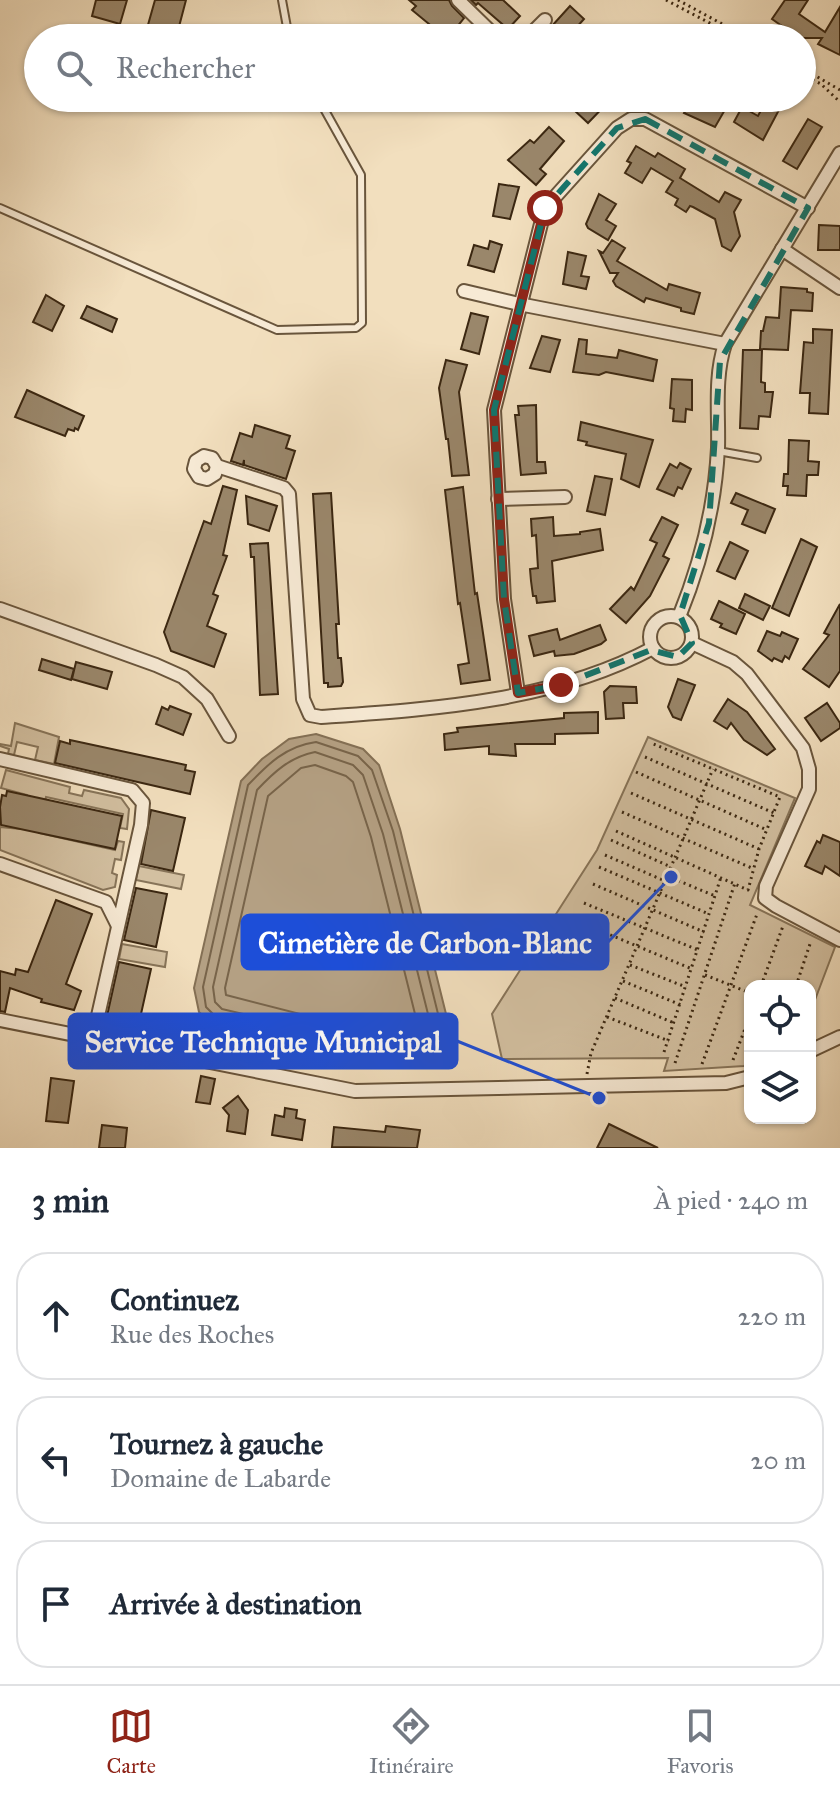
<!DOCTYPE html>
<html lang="fr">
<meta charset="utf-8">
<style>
:root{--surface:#fff;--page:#f2f2f3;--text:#1f2937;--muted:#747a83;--line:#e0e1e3;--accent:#8f2418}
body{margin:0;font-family:"IM FELL Great Primer",serif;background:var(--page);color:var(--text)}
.controls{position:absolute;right:24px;bottom:24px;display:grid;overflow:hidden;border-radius:16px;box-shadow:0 2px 6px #0004}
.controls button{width:72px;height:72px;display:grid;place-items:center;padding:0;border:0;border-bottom:2px solid var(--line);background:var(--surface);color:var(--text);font:40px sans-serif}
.stop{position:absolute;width:24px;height:24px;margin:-18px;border:6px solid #8f2418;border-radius:50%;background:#fff}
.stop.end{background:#8f2418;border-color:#fff;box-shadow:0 2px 8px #0008}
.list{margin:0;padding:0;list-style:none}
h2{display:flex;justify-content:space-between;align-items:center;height:104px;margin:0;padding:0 32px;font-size:34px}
h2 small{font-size:26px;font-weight:400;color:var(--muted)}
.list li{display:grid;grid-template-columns:52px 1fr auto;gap:24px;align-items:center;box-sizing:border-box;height:128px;margin:0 16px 16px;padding:0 16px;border:2px solid var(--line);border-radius:32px}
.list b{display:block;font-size:30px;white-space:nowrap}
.list p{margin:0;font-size:26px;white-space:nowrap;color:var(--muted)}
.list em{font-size:26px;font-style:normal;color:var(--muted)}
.icon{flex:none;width:44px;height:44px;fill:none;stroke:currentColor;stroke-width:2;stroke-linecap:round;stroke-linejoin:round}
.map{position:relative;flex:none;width:840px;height:1148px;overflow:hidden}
.search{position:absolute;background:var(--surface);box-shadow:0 2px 6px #0004;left:24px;right:24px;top:24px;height:88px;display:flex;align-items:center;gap:20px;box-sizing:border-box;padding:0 28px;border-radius:44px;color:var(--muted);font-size:30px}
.sheet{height:536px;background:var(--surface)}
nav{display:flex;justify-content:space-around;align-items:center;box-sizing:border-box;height:112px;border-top:2px solid var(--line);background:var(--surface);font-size:22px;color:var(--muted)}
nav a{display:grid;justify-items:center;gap:4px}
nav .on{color:var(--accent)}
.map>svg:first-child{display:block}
.green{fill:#d3c0a1;stroke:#877459;stroke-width:2}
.water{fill:#b4a083;stroke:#847055;stroke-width:2}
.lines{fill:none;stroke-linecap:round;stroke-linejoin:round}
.shore{stroke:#78644a;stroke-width:2}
.building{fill:#9a876b;stroke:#3b2711;stroke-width:2}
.lane-casing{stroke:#69553c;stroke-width:10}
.street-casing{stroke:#69553c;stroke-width:16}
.path{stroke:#3b2711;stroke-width:3;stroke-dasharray:2 4;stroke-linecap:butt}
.lane{stroke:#f7ead5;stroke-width:6}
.street{stroke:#f7ead5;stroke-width:12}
.route{stroke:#8f2418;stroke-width:10}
.marked{fill:none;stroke:#0f766e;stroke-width:6;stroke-dasharray:16 10;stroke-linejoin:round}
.leader{fill:none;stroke:#1d4ed8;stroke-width:3}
.callout-dot{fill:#1d4ed8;stroke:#f7ead5;stroke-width:3}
.callout{fill:#1d4ed8;stroke:#1d4ed8;stroke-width:3}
.callout-label{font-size:30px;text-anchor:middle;font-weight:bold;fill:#fff}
</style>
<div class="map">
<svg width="840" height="1148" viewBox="0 0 840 1148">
<rect width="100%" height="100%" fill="#f2dfbe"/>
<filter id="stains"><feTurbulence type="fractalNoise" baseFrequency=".0025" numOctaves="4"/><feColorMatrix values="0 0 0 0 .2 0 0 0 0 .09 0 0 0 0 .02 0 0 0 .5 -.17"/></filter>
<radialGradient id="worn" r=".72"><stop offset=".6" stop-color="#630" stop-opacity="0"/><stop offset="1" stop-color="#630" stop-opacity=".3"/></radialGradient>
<g class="green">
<polygon points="15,723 59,737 54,764 35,760 38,747 17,742 14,755 8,754 9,749 0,746 0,744 11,746"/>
<polygon points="648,737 795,798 750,905 835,947 810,1013 810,986 750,986 750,1063 744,1066 664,1071 668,1058 502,1059 492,1014 597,850"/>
<polygon points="6,770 70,787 69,793 82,796 84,790 121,798 129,809 127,829 120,828 123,814 46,797 39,833 115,850 118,841 124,842 121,860 115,859 112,873 117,875 115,887 103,890 0,850 0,827 20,829 27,795 1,788"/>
<polygon points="139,866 184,875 181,889 136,880"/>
<polygon points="122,944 167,952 165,967 119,959"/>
</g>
<polygon class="water" points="316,734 363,749 379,765 400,829 449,1026 447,1048 436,1057 344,1056 212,1025 199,1012 194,988 241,781 262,759 289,739"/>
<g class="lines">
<g class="shore">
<path d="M316,742L358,756L372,770L393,831L441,1026L439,1043L433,1049L345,1048L217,1018L206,1007L203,987L248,785C268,764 286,746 316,742Z"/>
<path d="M315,752L353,765L363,775L383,834L431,1026L427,1039L346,1038L222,1009L215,1002L213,987L257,790C274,772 290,757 315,752Z"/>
<polygon points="315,765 346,776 353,782 371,837 417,1022 415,1027 347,1026 226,995 225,988 268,796 301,768"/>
</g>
</g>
<g class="building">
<polygon points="96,0 127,0 120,24 92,16"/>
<polygon points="155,0 186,0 176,38 146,32"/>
<polygon points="409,0 449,0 452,6 464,18 457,27 469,38 446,38 412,10 416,6"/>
<polygon points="471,0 503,0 520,16 508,29 478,3 476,5"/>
<polygon points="785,0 808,0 799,14 825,32 840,7 840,55 818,44 822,38 799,38 772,19"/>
<polygon points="570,6 584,19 567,38 541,38"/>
<polygon points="586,98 612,98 588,123 574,110"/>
<polygon points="675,98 707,98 726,108 715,127 684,113 688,106"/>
<polygon points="766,101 780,108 763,140 734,122 742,107 758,116"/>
<polygon points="808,119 822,127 797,169 783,161"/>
<polygon points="549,127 564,141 540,169 546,174 536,185 508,160 530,140 534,143"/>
<polygon points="636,146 655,157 658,153 685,169 680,178 719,202 725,192 741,200 734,212 740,236 731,251 722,246 715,219 693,207 690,206 686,212 675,205 678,199 666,192 673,181 651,168 642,183 625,173 631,163 627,161"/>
<polygon points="499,184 519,187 510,219 493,216"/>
<polygon points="599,194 616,204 606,220 616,226 608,240 588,228 586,224"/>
<polygon points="819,225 840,226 840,250 818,250"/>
<polygon points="612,240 625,248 617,261 667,290 669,284 700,293 694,314 681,311 681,308 646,298 644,302 616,286 613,281 618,273 610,273 599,251 603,253"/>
<polygon points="490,241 502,245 494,272 468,265 474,245 488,249"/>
<polygon points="568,252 586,256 581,276 589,277 586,289 563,284"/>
<polygon points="781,287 807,289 807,292 813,293 812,311 791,310 788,350 760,349 761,331 763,331 766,317 779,318"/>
<polygon points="46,295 64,306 52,331 33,322"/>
<polygon points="87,306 117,319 112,332 81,318"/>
<polygon points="471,313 488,317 479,354 461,349"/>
<polygon points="813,329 832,330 828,414 809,413 810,393 800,393 804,342 813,343"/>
<polygon points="542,336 560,340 550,372 530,368"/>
<polygon points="579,339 587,340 586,354 617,358 619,350 657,360 653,381 606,372 599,375 573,372"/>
<polygon points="743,350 762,350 761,382 765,383 765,392 773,392 770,417 759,416 758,429 740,428"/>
<polygon points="446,360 467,365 459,392 469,475 452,476 448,439 446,439 439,388"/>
<polygon points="672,379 692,380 692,410 686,409 685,422 673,421 674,409 670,408"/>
<polygon points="27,390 84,416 78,430 75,428 74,431 68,429 65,436 15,417"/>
<polygon points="536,405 537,462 545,462 546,473 521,475 515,415 519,415 518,406"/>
<polygon points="581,422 653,440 639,487 621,479 626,454 586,445 587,442 578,440"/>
<polygon points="255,425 290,436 286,448 295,451 286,479 244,465 244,460 243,465 231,461 240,433 252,437"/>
<polygon points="789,440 809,441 808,461 819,462 818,475 807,475 806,496 787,495 788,486 783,486 784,474 788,474"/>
<polygon points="680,463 691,469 682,489 678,487 674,496 657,489 670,464 677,468"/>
<polygon points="595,476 612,479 605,515 587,511"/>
<polygon points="223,486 237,490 223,555 227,556 213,594 218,596 207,626 226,634 214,667 171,651 164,632 204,521 211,524"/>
<polygon points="463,487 475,594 477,593 490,680 461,684 458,665 469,663 460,603 458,604 445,490"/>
<polygon points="331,493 339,624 336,624 338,658 341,658 343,682 341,686 328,687 328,683 324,683 313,494"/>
<polygon points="736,493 775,509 765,533 742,524 748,510 731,503"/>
<polygon points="246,496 277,506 269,531 248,524"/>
<polygon points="553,517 554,536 580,534 580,532 600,529 603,550 552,561 555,601 537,603 536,596 533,596 531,581 530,569 538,568 536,535 532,536 531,519"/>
<polygon points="662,517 678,525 663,556 669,559 650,596 626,623 610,609 631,587 634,590 657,543 650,540"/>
<polygon points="801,539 817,547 789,616 772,608"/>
<polygon points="730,542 748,551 735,579 717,571"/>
<polygon points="268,543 278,694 260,695 254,557 251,557 250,544"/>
<polygon points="745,594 770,606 763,620 739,608"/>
<polygon points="719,601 745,614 736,634 720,627 722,624 711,619"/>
<polygon points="840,604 840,671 829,687 803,669 829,635 824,633"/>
<polygon points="600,625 606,640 601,644 574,654 555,656 554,651 534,656 529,636 557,629 560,640"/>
<polygon points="767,631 780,636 782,632 798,639 789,659 785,656 782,662 774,658 772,661 758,651"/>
<polygon points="42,659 74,669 71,680 39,670"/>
<polygon points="76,662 112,672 107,689 72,679"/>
<polygon points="678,679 695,685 681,720 673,717 668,707"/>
<polygon points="610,686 636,687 637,703 623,703 624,718 606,719 604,692"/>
<polygon points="728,699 747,712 775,749 767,755 744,740 731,723 727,729 714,721"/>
<polygon points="827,703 840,723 840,728 821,741 805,718"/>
<polygon points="170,706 191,714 183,735 156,724 162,707 168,710"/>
<polygon points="598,712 598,733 555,734 555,744 515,744 516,756 489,754 489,746 445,750 444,734 458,732 457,728 564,718 564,713"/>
<polygon points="70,740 186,765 185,770 195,772 190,794 55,763 60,741 70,744"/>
<polygon points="7,791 122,816 115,849 1,825 0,807 2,795 6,796"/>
<polygon points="151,810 185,818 173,871 141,864"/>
<polygon points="823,835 840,842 840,876 825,866 822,874 805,866 817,841 820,843"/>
<polygon points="136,888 167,894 156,947 124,940"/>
<polygon points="56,900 92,914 66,984 81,991 74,1010 41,1002 42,999 10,988 5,1012 0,1011 0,971 15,975 16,969 28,972"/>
<polygon points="119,962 151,969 139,1023 107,1016"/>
<polygon points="201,1076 215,1079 210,1104 196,1102"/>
<polygon points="51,1078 74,1081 68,1123 46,1121"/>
<polygon points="238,1096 248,1110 245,1134 227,1131 229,1115 223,1108"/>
<polygon points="285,1108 297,1110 296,1118 305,1120 302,1140 272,1135 275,1115 284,1117"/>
<polygon points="609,1124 658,1148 597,1148"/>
<polygon points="102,1125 127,1128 125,1148 99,1148"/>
<polygon points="386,1126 420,1130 417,1148 332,1147 334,1127 385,1132"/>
</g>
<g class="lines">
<g class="lane-casing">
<g id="lane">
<polyline points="282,0 289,38"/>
<polyline points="0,208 277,330 356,328 362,323 361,175 318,98"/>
<polyline points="718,451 757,458"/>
</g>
</g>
<g class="street-casing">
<g id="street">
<polyline points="458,0 497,38"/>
<polyline points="527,38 545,20"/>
<polyline points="782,249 840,288"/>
<polyline points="464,291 519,304 725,344"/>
<path d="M217,466L215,474L207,479L199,477L194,469L196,461L204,456L212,458L217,466L284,488L289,494L303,699L310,715L321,717C433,709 552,702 653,648"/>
<polyline points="498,499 565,497"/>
<polyline points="0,609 156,665 183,677 207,699 229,736"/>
<circle cx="671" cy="637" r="21"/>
<path d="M679,617C701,563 715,506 718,448C719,414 714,377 725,344L840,153"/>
<polyline points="692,643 733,662 747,674 803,748 809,769 809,789 766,886 765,898 776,906 840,940"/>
<polyline points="518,693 504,599 494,410 545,208 617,128 631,119 645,119 808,208"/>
<polyline points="0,759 132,790 143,803 141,825 93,1038"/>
<polyline points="0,864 106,902 117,924"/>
<polyline points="0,1020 355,1091 726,1083 750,1077"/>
<polyline points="810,1051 840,1037"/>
</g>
</g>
<g class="path">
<polyline points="666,0 738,38"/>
<polyline points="678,0 748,38"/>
<polyline points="802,68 840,90"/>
<polyline points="802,74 821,84 840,102"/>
<polyline points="645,757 774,813"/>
<polyline points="636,772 767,830"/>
<polyline points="631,793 759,849"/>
<polyline points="622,812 754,869"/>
<polyline points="616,831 748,890 759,849 780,797 651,743"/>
<polyline points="611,840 671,867"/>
<polyline points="605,855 665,881"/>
<polyline points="599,867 709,914"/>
<polyline points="667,876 715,896"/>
<polyline points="593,884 704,932"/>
<polyline points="584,903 698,950"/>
<polyline points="577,921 692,969"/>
<polyline points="630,965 686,987"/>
<polyline points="705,975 750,993"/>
<polyline points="623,981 681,1005"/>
<polyline points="761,986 783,926"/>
<polyline points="796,986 811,941"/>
<polyline points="615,998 674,1023"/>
<polyline points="607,1017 669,1041"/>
<polyline points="664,1052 721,877"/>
<polyline points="733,1060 750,1016"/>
<polyline points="675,1063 735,883"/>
<polyline points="702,1064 757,914"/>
<polyline points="587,1074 591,1053 713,769"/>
</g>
<use href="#lane" class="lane"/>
<use href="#street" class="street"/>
</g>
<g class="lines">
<polyline class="route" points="545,208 494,410 504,599 518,693 561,685"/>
</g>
<path class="marked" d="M645,119L808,208L720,361L709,523L680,615L692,643L678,657L651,650L561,685L518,693L504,599L494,410L545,208L617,128Z"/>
<path class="leader" d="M671 877L608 942M599 1098L457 1041"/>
<g class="callout-dot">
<circle cx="671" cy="877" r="8"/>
<circle cx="599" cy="1098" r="8"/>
</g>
<g class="callout">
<rect x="242" y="915" width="366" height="54" rx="8"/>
<rect x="69" y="1014" width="388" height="54" rx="8"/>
</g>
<g class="callout-label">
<text x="425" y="953">Cimetière de Carbon-Blanc</text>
<text x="263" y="1052">Service Technique Municipal</text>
</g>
<rect width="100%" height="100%" filter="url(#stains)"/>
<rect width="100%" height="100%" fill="url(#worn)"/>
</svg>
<div class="controls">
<button><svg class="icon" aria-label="locate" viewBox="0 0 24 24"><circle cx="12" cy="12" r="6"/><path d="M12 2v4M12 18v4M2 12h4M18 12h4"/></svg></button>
<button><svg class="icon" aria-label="layers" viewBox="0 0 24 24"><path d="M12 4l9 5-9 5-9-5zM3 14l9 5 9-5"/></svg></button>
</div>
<div class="stop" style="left:545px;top:208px"></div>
<div class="stop end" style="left:561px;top:685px"></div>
<div class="search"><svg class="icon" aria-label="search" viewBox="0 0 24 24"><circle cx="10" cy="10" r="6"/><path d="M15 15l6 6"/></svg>Rechercher</div>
</div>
<section class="sheet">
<h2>3 min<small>À pied · 240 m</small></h2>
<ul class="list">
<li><svg class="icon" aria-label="ahead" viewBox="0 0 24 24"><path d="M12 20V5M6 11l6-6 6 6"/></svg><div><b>Continuez</b><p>Rue des Roches</p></div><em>220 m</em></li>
<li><svg class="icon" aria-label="left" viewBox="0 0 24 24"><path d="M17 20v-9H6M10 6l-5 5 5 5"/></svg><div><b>Tournez à gauche</b><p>Domaine de Labarde</p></div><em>20 m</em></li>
<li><svg class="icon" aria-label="arrive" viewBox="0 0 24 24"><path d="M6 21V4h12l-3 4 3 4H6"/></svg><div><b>Arrivée à destination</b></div></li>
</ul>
</section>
<nav>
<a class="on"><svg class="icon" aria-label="map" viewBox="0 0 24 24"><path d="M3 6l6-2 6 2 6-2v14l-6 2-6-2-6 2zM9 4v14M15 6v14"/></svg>Carte</a>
<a><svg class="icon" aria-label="directions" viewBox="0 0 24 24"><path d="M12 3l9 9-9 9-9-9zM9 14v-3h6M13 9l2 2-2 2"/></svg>Itinéraire</a>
<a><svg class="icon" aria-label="saved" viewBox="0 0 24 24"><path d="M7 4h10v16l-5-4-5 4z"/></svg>Favoris</a>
</nav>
